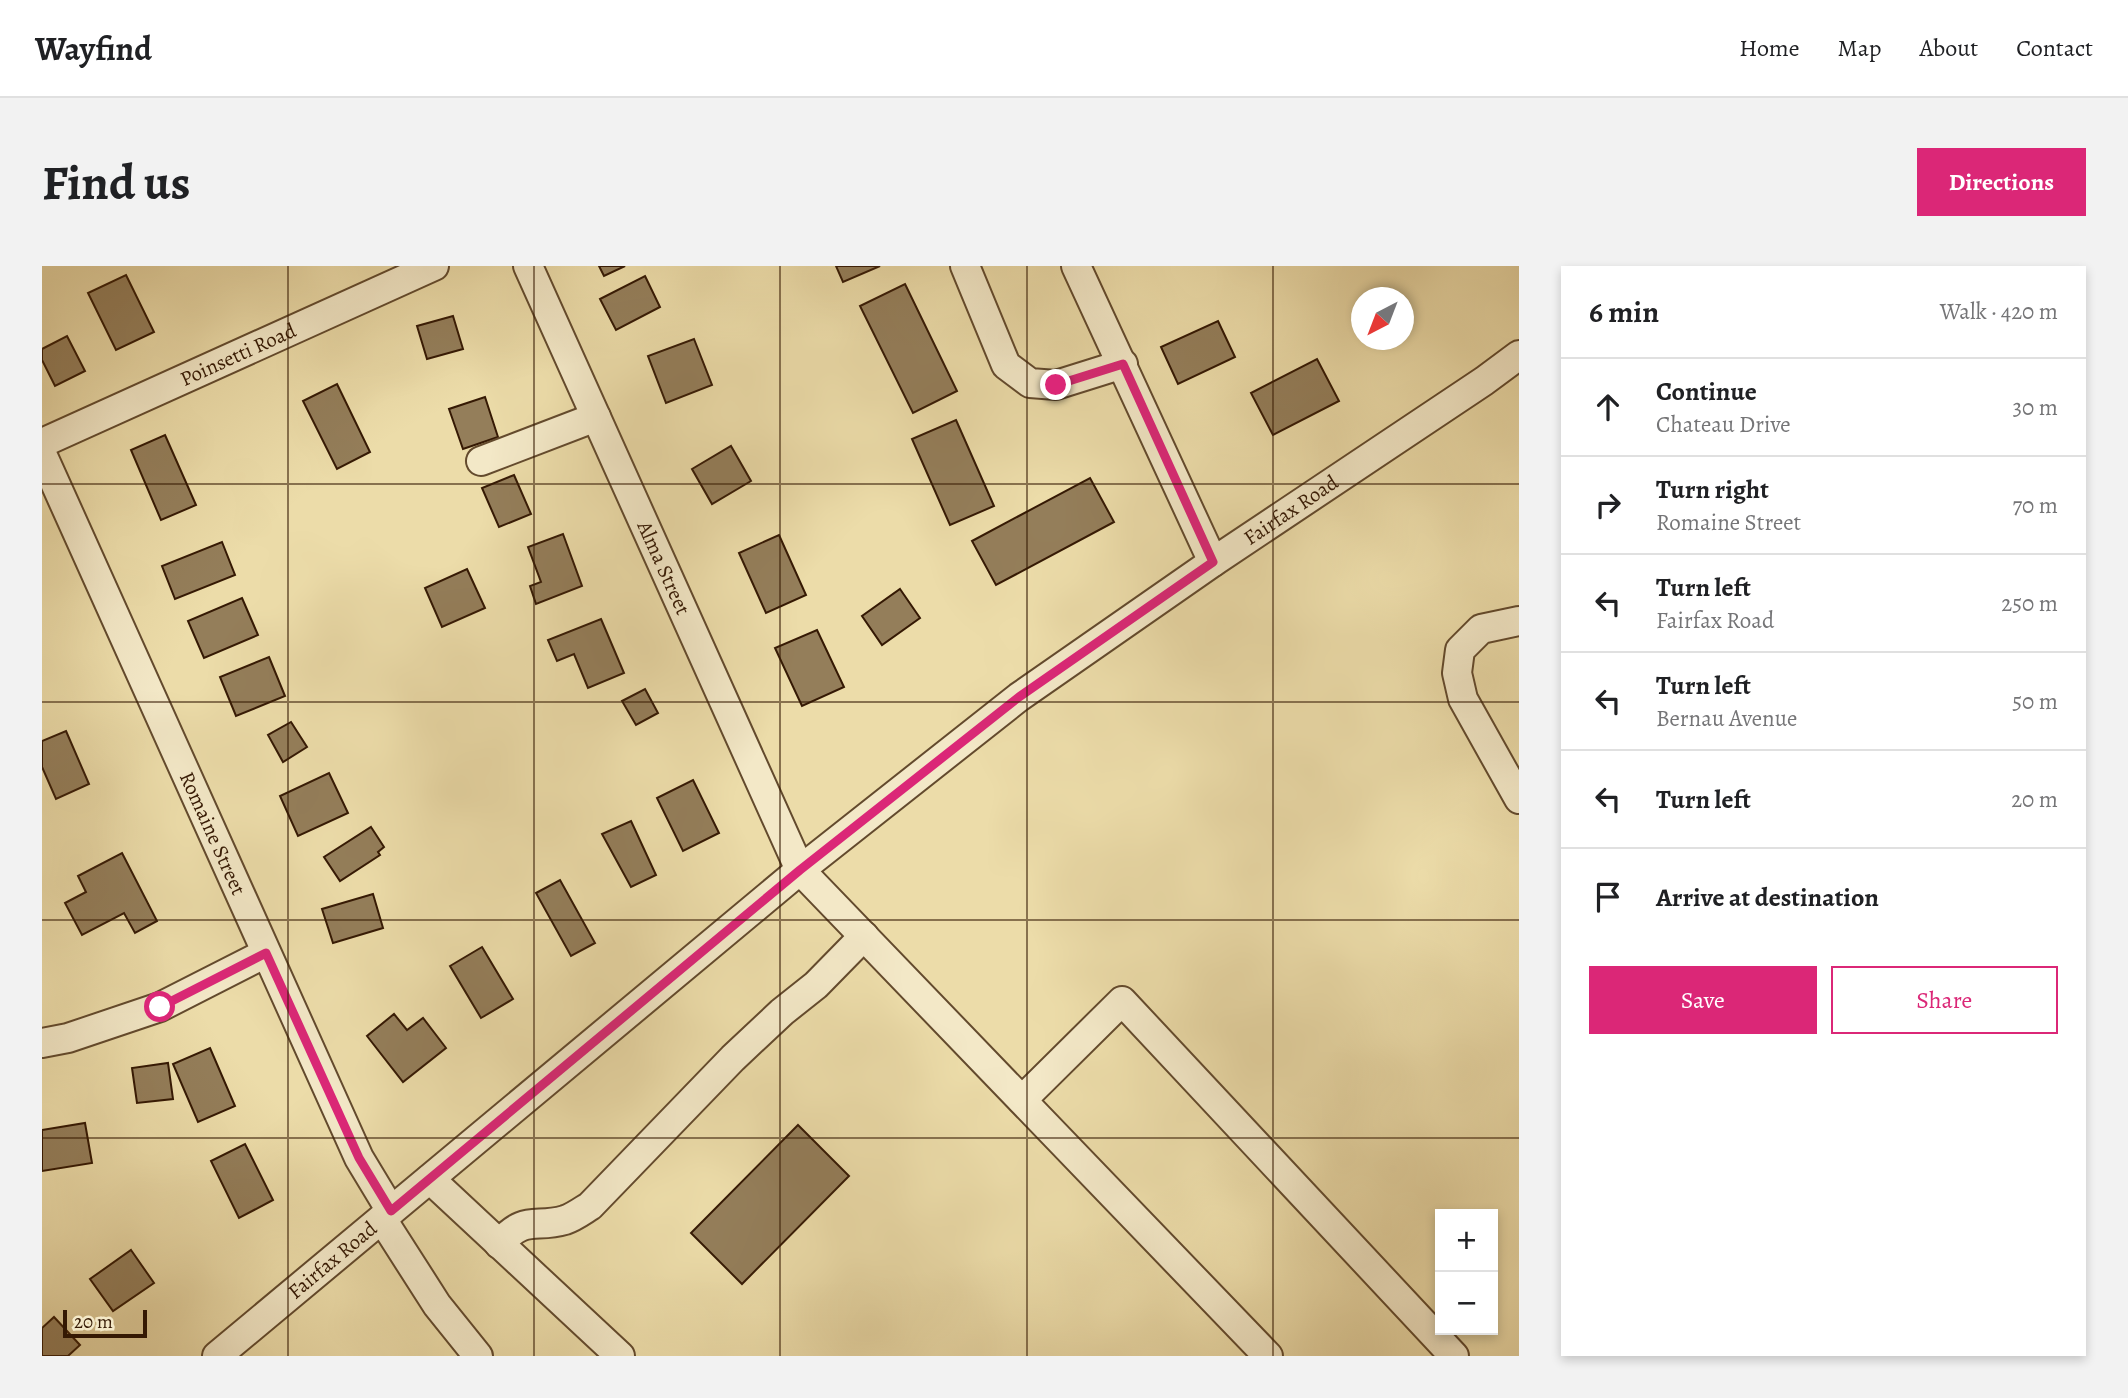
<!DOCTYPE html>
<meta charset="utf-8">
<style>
:root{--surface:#fff;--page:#f2f2f2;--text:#202124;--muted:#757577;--line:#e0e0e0;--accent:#db2777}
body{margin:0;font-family:Alegreya,serif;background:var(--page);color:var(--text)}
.controls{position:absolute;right:21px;bottom:21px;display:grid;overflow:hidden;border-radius:0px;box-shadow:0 4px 10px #0003}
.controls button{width:63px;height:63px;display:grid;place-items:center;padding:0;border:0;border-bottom:2px solid var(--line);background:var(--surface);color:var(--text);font:35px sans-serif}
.compass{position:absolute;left:1309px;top:21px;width:63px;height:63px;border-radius:50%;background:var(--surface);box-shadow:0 4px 10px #0003;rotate:222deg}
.scale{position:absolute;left:21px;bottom:18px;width:84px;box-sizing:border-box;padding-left:7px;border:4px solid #351904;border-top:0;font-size:19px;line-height:24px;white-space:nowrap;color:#351904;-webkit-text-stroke:5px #f3e8c7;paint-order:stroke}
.stop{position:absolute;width:21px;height:21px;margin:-16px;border:5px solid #db2777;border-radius:50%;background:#fff}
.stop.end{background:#db2777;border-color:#fff;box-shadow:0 2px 7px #0008}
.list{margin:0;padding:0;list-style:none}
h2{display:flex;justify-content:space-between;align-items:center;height:91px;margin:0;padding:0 28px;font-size:30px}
h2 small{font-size:23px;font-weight:400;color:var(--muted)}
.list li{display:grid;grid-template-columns:46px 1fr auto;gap:21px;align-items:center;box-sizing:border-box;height:98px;padding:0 28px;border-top:2px solid var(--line)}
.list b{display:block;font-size:26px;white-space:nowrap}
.list p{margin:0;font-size:23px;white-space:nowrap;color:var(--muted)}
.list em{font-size:23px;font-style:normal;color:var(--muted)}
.actions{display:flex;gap:14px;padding:21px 28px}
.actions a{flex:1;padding:16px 0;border:2px solid var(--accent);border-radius:0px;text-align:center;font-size:24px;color:var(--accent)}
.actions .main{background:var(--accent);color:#fff}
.icon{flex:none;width:38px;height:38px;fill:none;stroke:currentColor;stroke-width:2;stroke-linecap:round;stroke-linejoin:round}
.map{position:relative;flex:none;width:1477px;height:1090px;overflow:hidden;border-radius:0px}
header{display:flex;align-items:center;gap:42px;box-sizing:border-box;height:98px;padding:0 35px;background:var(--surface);border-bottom:2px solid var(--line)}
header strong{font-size:33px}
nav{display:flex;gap:38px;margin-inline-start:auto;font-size:24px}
.intro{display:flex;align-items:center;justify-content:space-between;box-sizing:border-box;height:168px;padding:0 42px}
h1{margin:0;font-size:49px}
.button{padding:18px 32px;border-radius:0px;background:var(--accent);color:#fff;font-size:24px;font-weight:700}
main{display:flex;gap:42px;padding:0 42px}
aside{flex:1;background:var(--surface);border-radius:0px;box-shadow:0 4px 10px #0003}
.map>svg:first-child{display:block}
.building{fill:#947e5a;stroke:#351904;stroke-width:2}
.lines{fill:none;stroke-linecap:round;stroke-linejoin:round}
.minor-casing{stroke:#634a2d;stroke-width:32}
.minor{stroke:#f3e8c7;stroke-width:28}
.route{stroke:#db2777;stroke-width:9}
.grid{fill:none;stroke:#351904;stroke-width:2;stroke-opacity:0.55}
.labels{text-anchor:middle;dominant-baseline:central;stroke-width:6;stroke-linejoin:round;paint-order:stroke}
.street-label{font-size:21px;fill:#351904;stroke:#f3e8c7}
</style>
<header>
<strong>Wayfind</strong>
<nav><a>Home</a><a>Map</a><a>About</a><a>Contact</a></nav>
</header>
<div class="intro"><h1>Find us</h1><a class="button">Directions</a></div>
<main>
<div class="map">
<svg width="1477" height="1090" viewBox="0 0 1477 1090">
<rect width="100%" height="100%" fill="#ecdca9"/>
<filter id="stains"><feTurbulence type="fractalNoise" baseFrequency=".00286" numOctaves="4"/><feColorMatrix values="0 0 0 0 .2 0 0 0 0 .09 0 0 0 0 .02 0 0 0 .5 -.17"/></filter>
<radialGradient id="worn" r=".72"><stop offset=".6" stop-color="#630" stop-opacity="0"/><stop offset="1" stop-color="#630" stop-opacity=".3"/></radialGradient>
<g class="building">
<polygon points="557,0 583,0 562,10"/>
<polygon points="794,0 838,0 801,16"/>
<polygon points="84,9 112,66 74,84 46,27"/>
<polygon points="603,10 618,41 574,64 558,33"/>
<polygon points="863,18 915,125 871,147 818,40"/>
<polygon points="411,50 421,83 385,93 375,60"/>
<polygon points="1176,55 1193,91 1136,118 1119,81"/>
<polygon points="25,70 43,105 13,120 0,94 0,83"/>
<polygon points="652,73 670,119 624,137 606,90"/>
<polygon points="1275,93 1297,135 1231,169 1209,127"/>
<polygon points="295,118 328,186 295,203 261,135"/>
<polygon points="443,131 456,171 421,183 407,143"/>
<polygon points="914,154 952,240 908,259 870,173"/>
<polygon points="123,169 154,239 119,254 89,184"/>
<polygon points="689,180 709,215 670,238 650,203"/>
<polygon points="472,209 489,248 457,261 440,222"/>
<polygon points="1048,212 1072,256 954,319 930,275"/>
<polygon points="521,268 540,320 494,338 488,320 499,316 486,281"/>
<polygon points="737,269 764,329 724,347 697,287"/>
<polygon points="180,276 193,309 133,333 120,300"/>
<polygon points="425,303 443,342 400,361 383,322"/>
<polygon points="858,323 878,352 840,379 820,350"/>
<polygon points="200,332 216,369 162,392 146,355"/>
<polygon points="559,353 582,407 546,422 532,388 515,395 506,374"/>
<polygon points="775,364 802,421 760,440 733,382"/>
<polygon points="227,391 243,430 194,450 178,411"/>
<polygon points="603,423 616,447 594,459 580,435"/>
<polygon points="249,456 265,481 241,496 226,469"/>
<polygon points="24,465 47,518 14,533 0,501 0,475"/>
<polygon points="287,507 306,547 256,570 238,530"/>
<polygon points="651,514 677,567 641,585 615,532"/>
<polygon points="589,555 614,609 589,621 560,568"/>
<polygon points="329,561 342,581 336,586 338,589 298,615 282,591"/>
<polygon points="80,587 115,655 93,667 82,647 40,669 23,637 44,626 36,610"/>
<polygon points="518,614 553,677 529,690 494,627"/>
<polygon points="331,628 341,662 291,677 280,643"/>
<polygon points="440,681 471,733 439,752 408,700"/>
<polygon points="352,748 365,764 381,752 404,782 361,816 325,770"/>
<polygon points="168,782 193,840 156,856 131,798"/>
<polygon points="126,797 131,833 95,837 90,802"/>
<polygon points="43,857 50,897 0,905 0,864"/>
<polygon points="756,859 807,910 700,1018 649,967"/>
<polygon points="203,878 231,934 197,952 169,895"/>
<polygon points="89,984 112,1017 71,1045 48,1013"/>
<polygon points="12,1051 38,1079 26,1090 0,1090 0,1062"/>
</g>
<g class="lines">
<g class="minor-casing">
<g id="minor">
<path id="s1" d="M486,0L758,604L1226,1090"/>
<polyline points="923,0 964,99 988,117 1014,119 1081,98"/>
<polyline points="1034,0 1171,296"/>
<path id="s2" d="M0,177L392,0"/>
<path id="s3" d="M0,188L317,892L349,945"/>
<polyline points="439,195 554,151"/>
<polyline points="1477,355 1439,363 1418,384 1415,407 1421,433 1477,533"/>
<polyline points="0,777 26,772 118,741 224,687"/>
<polyline points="980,834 1080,735 1412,1090"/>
<polyline points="388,913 578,1090"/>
<polyline points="340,953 395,1039 436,1090"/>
<path d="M457,978C484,948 492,963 523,954C532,951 540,945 548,940L691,792L740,746L774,719L822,670"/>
<path id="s4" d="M175,1090L758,604L977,431L1171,296L1442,115L1477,89"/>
</g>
</g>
<use href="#minor" class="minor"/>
</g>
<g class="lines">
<polyline class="route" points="118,741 224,687 317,892 349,945 758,604 977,431 1171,296 1081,98 1014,119"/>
</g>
<path class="grid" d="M246,0V1090M492,0V1090M738,0V1090M985,0V1090M1231,0V1090M0,218H1477M0,436H1477M0,654H1477M0,872H1477"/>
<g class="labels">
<g class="street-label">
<text stroke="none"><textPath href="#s2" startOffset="215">Poinsetti Road</textPath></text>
<text stroke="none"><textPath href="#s4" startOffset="1368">Fairfax Road</textPath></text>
<text stroke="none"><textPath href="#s1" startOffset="331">Alma Street</textPath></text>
<text stroke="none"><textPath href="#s3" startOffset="416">Romaine Street</textPath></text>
<text stroke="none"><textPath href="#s4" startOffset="150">Fairfax Road</textPath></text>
</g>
</g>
<rect width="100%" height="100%" filter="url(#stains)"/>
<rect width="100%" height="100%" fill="url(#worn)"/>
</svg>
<div class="controls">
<button>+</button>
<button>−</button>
</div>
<svg class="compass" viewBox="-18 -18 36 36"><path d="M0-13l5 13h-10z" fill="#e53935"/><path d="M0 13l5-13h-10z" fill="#757577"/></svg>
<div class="scale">20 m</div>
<div class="stop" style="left:118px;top:741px"></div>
<div class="stop end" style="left:1014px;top:119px"></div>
</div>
<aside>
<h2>6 min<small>Walk · 420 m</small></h2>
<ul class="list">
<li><svg class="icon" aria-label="ahead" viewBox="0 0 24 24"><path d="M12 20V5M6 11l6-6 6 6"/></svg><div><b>Continue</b><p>Chateau Drive</p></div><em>30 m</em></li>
<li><svg class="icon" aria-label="right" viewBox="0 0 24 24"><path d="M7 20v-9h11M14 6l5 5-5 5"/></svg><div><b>Turn right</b><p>Romaine Street</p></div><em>70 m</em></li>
<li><svg class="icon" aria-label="left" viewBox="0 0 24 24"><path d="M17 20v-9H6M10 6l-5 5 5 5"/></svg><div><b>Turn left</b><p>Fairfax Road</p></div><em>250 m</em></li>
<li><svg class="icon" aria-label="left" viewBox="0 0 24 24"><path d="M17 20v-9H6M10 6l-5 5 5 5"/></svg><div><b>Turn left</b><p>Bernau Avenue</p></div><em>50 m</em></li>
<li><svg class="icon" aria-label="left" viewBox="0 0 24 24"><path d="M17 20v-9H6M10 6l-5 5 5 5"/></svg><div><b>Turn left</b></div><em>20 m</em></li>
<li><svg class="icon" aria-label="arrive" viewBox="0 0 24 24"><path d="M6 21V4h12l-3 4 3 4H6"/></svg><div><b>Arrive at destination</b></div></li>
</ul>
<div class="actions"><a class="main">Save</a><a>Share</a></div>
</aside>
</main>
